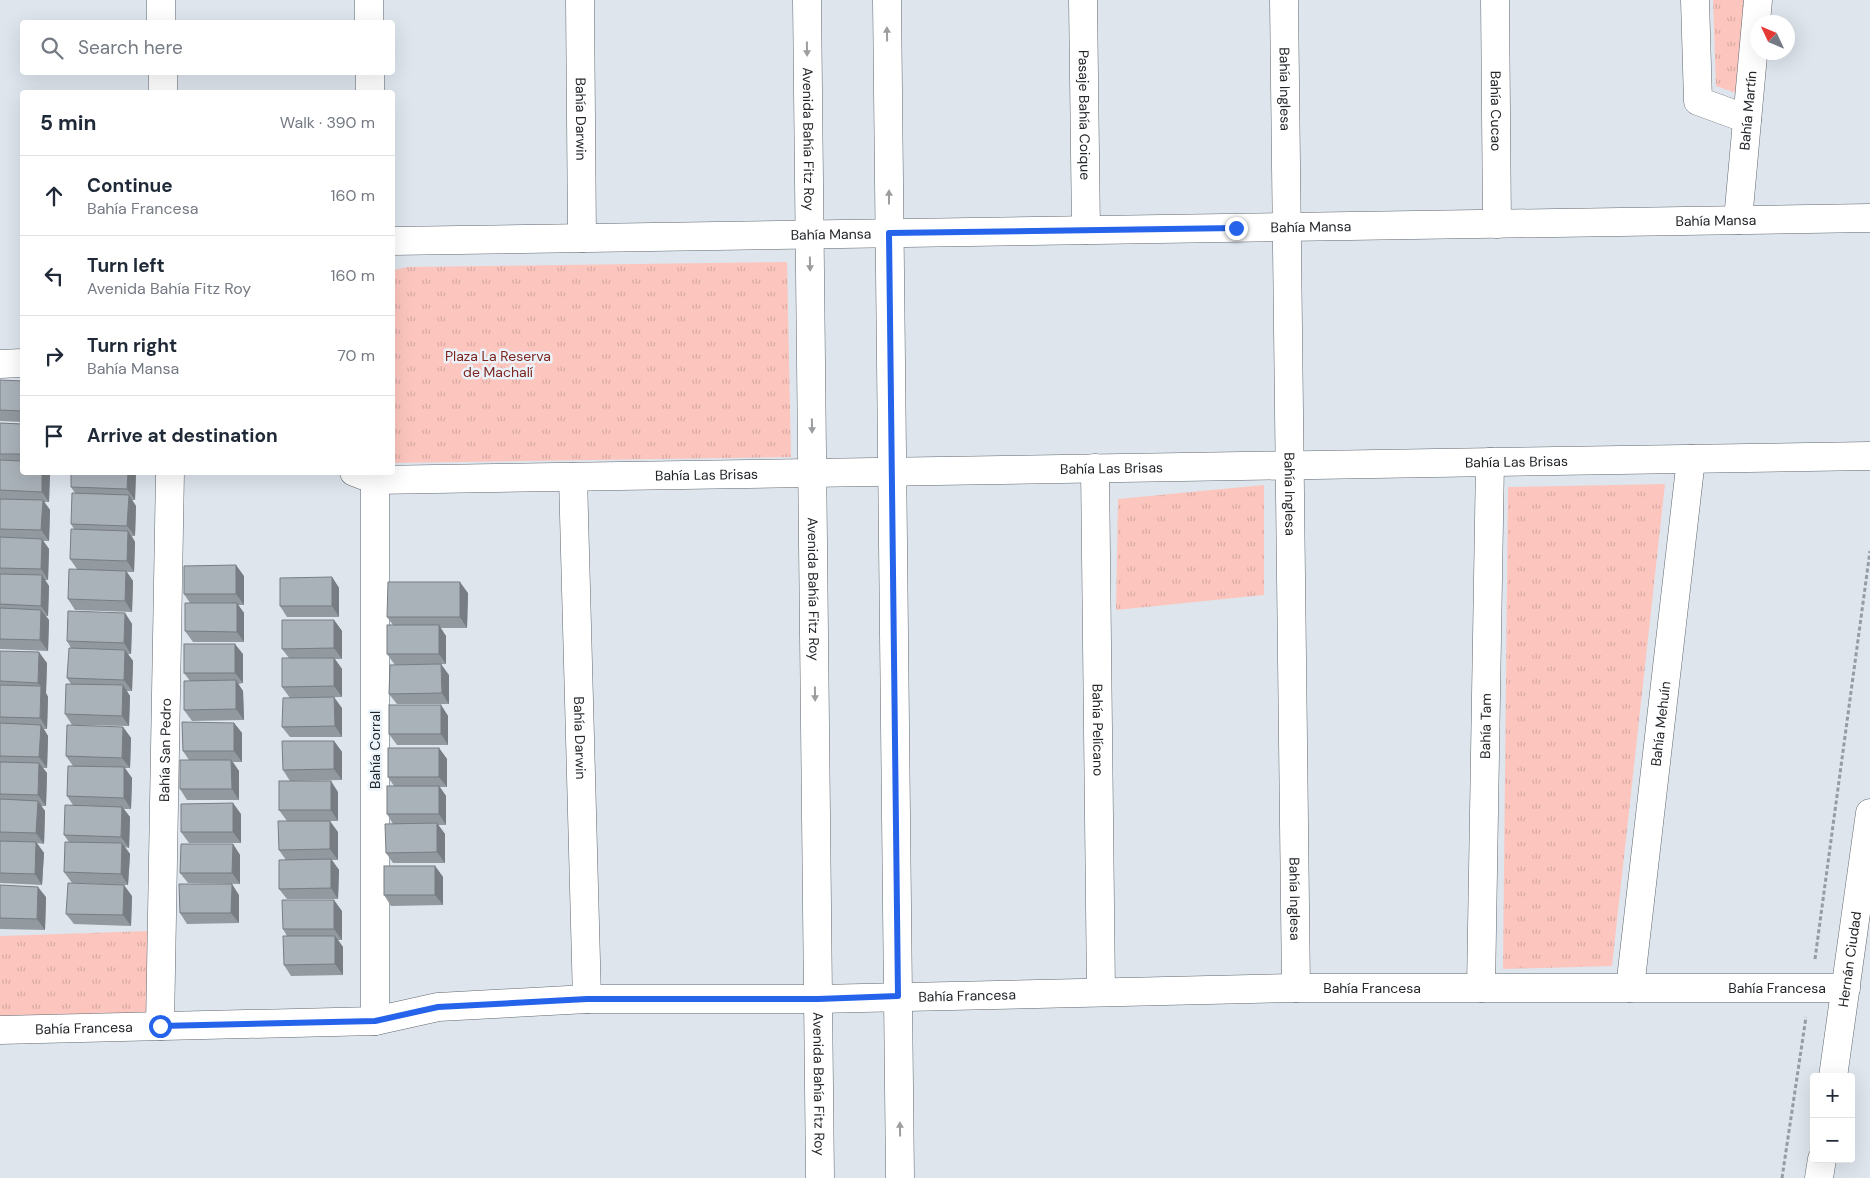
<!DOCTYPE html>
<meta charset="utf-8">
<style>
:root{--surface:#fff;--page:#f2f2f3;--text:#1f2937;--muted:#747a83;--line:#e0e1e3}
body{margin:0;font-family:"DM Sans",sans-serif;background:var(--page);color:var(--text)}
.controls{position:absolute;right:15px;bottom:15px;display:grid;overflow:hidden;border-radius:5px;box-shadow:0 5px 20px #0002}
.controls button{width:45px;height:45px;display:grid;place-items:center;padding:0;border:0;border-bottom:1px solid var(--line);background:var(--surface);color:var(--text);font:25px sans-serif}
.compass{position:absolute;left:1750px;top:15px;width:45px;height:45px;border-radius:50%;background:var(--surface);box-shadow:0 5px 20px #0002;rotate:314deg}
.stop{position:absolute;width:15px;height:15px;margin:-11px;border:4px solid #2563eb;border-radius:50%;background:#fff}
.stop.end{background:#2563eb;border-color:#fff;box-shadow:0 1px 5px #0008}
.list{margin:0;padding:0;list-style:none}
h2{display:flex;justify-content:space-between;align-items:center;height:65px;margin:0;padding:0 20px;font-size:21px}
h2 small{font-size:16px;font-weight:400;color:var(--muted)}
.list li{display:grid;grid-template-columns:32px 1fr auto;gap:15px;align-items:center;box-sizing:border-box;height:80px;padding:0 20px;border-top:1px solid var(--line)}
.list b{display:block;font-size:19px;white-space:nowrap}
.list p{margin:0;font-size:16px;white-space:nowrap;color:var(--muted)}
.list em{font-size:16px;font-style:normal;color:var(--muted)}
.icon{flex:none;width:28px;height:28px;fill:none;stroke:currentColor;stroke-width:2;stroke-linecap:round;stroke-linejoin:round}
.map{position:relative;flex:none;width:1870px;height:1178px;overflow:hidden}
.search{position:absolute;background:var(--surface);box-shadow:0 5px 20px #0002;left:20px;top:20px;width:375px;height:55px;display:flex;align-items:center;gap:12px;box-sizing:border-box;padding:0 18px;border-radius:5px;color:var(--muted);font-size:19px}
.panel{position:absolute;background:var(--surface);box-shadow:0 5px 20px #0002;left:20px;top:90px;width:375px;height:385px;border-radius:5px}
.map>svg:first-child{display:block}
.park{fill:url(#park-tufts)}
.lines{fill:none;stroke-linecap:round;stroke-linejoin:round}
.street-casing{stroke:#61686f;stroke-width:29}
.path{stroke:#969ca2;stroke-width:3;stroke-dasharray:4 2.5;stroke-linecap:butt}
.street{stroke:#fff;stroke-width:28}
.wall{fill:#92999f}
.shaded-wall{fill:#777d82}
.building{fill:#aab2b9;stroke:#777d82}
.oneway{fill:#9c9d9f}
.route{stroke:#2563eb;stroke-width:6}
.labels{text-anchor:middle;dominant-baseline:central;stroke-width:5;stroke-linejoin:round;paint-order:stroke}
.street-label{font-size:14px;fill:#232629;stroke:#ebf3fa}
.park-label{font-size:14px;fill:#7f251f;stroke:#ebf3fa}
</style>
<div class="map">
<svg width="1870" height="1178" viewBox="0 0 1870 1178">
<defs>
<pattern id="park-tufts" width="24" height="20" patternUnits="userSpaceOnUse" patternTransform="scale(1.25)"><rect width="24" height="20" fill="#fcc6be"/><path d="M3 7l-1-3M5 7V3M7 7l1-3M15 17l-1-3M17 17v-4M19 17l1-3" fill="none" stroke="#d8aaa3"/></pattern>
</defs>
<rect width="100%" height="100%" fill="#dee5ed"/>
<g class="park">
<polygon points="1713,0 1744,0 1736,93 1716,86"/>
<polygon points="787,262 791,457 393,463 393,270 408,267"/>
<polygon points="1665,484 1612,966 1503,969 1508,487"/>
<polygon points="1264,485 1264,595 1116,610 1118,499"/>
<polygon points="149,931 151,1017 0,1022 0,936"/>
</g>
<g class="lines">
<g class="street-casing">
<g id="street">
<polyline points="161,0 161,22"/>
<polyline points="369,0 369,22"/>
<path id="s1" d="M580,0L582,238"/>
<path id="s2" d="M807,0L820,1178"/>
<polyline points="887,0 900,1178"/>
<path id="s3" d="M1083,0L1086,230"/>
<path id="s4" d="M1284,0L1296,988"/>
<path id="s5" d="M1495,0L1497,224"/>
<polyline points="1695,0 1698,101 1747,119"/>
<polyline points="163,72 163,92"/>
<polyline points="370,72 370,92"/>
<path id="s6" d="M1738,220L1758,0"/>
<path id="s7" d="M392,241L1870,218"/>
<polyline points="0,364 22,363"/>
<path id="s8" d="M1095,468L1101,992"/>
<path id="s9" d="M354,472L375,480L1870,456"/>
<path id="s10" d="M573,477L587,999"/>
<polyline points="375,480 375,1021"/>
<path id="s11" d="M1481,988L1490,462"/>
<path id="s12" d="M1630,988L1691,459"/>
<path id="s13" d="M160,1026L170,472"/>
<path id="s14" d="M0,1030L375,1021L438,1007L587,999H818L1296,988H1846"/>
<path id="s15" d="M1833,1077L1870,813"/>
<polyline points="1819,1178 1822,1159"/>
</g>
</g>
<g class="path">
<polyline points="1815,959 1870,551"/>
<polyline points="1782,1178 1806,1017"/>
</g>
<use href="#street" class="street"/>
</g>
<g class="wall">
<polygon points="0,380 22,381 22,422 0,421"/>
<polygon points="0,423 22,424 22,472 50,472 49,502 44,502 50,510 49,541 43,541 49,549 48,580 45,580 49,586 48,616 46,616 49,620 48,651 0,649"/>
<polygon points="136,472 135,500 132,500 136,506 135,536 132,536 135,542 134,572 127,572 133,581 132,612 75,610 68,599 77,569 70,559 74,529 71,524 75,493 71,487"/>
<polygon points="244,576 244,605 238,605 244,613 244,642 193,642 185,631 190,603 184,594"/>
<polygon points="332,577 339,588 339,617 287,617 280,606"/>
<polygon points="468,593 467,628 440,628 446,636 446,664 395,665 387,654 393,625 387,617"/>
<polygon points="125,613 132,624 131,654 128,654 133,661 132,691 127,691 130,696 129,726 72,725 65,714 71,684 67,678 71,648 67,641"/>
<polygon points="334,620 342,631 342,659 335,659 342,669 342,697 290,698 282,687 289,658 282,649"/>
<polygon points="0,651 47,663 46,693 48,697 47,729 44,729 48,736 47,768 43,768 47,773 46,806 41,806 45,811 44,844 37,843 44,853 42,885 0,883"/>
<polygon points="243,654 243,683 238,684 243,691 244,720 192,721 184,710 190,681 184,673"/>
<polygon points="449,675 449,704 397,704 389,694"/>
<polygon points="441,705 448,716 448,745 397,745 389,734"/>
<polygon points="342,708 342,737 290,737 282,727"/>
<polygon points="234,723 242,733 242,762 233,762 239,771 239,800 187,800 180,789 189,760 183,751"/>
<polygon points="123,727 131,738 130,768 125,768 132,778 131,809 124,809 130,817 129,848 125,847 130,854 128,885 72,883 64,872 69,842 64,835 73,805 67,796 73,766 66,756"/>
<polygon points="334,741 342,752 342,780 290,781 283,770"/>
<polygon points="439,748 447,759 447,787 440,787 446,796 446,825 438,825 445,834 445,863 393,863 386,853 393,824 387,814 394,786 388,777"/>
<polygon points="338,792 338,821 287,821 279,810"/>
<polygon points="241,814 241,843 189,843 181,832"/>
<polygon points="338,832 338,860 332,860 339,870 338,899 287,899 279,889 286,860 279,850"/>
<polygon points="233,844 240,855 240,884 188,883 180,873"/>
<polygon points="435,866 443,877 443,905 391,906 384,895"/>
<polygon points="0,885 46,897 45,930 0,929"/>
<polygon points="239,895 239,923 187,924 180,913"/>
<polygon points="132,896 131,926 74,924 66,914"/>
<polygon points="342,911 342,940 338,940 343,947 343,975 291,976 284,965 287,936 283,929"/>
</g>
<g class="shaded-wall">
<polygon points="42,472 50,472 49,502 42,492"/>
<polygon points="128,472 136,472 135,500 127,489"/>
<polygon points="129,495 136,506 135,536 127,526"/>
<polygon points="43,500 50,510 49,541 41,530"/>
<polygon points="128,531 135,542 134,572 127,561"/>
<polygon points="42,539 49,549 48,580 41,569"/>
<polygon points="236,565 244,576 244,605 236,594"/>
<polygon points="126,571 133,581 132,612 125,601"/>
<polygon points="42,575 49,586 48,616 41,606"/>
<polygon points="332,577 339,588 339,617 332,606"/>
<polygon points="460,582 468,593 467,628 460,617"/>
<polygon points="237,603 244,613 244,642 237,632"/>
<polygon points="41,610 49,620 48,651 40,640"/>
<polygon points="125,613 132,624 131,654 124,643"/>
<polygon points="334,620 342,631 342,659 334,648"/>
<polygon points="439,625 446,636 446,664 439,654"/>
<polygon points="235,644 243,654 243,683 235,673"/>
<polygon points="125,650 133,661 132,691 124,680"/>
<polygon points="39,652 47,663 46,693 48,697 47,729 40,718 41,686 38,683"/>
<polygon points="334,658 342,669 342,697 334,686"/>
<polygon points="441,664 449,675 449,704 442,693"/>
<polygon points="236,680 243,691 244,720 236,709"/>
<polygon points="123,685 130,696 129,726 122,716"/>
<polygon points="334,697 342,708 342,737 335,726"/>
<polygon points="441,705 448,716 448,745 441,734"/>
<polygon points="234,723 242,733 242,762 234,751"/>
<polygon points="41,725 48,736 47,768 39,757"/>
<polygon points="123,727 131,738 130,768 122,758"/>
<polygon points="334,741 342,752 342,780 334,769"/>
<polygon points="439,748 447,759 447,787 439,777"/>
<polygon points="231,760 239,771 239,800 232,789"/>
<polygon points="39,763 47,773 46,806 38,795"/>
<polygon points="124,767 132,778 131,809 124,798"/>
<polygon points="331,781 338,792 338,821 331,810"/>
<polygon points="439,786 446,796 446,825 439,814"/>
<polygon points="38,801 45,811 44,844 36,833"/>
<polygon points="233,803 241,814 241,843 233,832"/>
<polygon points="122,807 130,817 129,848 121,837"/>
<polygon points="330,821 338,832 338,860 330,849"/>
<polygon points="437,823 445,834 445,863 437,852"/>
<polygon points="36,842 44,853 42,885 35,874"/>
<polygon points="122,843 130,854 128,885 121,874"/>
<polygon points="233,844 240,855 240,884 232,873"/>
<polygon points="331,859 339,870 338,899 331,888"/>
<polygon points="435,866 443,877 443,905 435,895"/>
<polygon points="232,884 239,895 239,923 231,913"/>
<polygon points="124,885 132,896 131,926 123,915"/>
<polygon points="38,887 46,897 45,930 37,919"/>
<polygon points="334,900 342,911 342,940 334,929"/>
<polygon points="335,936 343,947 343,975 335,964"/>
</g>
<g class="building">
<polygon points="0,380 22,381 22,411 0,410"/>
<polygon points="0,423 22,424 22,454 0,454"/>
<polygon points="0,460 22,461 22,472 42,472 42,492 0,490"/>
<polygon points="71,472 128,472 127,489 71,487"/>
<polygon points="72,493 129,495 127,526 71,524"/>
<polygon points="0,499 43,500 41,530 0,529"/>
<polygon points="71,529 128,531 127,561 70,559"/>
<polygon points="0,537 42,539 41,569 0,568"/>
<polygon points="236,565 236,594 184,594 184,566"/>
<polygon points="69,569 126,571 125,601 68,599"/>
<polygon points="0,574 42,575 41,606 0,604"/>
<polygon points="332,577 332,606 280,606 280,578"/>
<polygon points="388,582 460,582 460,617 387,617"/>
<polygon points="185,603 237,603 237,632 185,631"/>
<polygon points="0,608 41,610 40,640 0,639"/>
<polygon points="68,611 125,613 124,643 67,641"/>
<polygon points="282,620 334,620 334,648 282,649"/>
<rect x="387" y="625" width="52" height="29"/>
<rect x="184" y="644" width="51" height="29"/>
<polygon points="69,648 125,650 124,680 67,678"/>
<polygon points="0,651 39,652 38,683 0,681"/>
<polygon points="282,658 334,658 334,686 282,687"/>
<polygon points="441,664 442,693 389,694 390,665"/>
<polygon points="236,680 236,709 184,710 184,681"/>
<polygon points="66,684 123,685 122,716 65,714"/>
<polygon points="0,685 41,686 40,718 0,717"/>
<polygon points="334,697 335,726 282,727 283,698"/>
<rect x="389" y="705" width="52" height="29"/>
<polygon points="182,722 234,723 234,751 183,751"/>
<polygon points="0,723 41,725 39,757 0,756"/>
<polygon points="67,725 123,727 122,758 66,756"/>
<polygon points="282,741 334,741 334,769 283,770"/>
<rect x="388" y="748" width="51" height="29"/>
<polygon points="180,760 231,760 232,789 180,789"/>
<polygon points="0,762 39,763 38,795 0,794"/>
<polygon points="68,766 124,767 124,798 67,796"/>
<rect x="279" y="781" width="52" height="29"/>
<rect x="387" y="786" width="52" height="28"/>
<polygon points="0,799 38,801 36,833 0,832"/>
<polygon points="233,803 233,832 181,832 181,804"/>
<polygon points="65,805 122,807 121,837 64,835"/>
<polygon points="278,821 330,821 330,849 279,850"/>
<polygon points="437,823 437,852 386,853 385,824"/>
<polygon points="0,841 36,842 35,874 0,873"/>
<polygon points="65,842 122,843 121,874 64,872"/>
<polygon points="181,844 233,844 232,873 180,873"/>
<polygon points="331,859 331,888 279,889 279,860"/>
<rect x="384" y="866" width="51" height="29"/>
<polygon points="68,883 124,885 123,915 66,914"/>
<polygon points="179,884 232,884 231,913 180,913"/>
<polygon points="0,885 38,887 37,919 0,918"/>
<polygon points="282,900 334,900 334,929 283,929"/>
<polygon points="283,936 335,936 335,964 284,965"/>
</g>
<defs><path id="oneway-solid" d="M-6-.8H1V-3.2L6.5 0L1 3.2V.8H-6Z" transform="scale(1.25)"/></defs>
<g class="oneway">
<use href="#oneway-solid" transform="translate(887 34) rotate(-91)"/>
<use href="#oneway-solid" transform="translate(807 49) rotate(89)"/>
<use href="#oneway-solid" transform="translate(889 197) rotate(-90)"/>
<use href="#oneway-solid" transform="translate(810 264) rotate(89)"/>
<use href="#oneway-solid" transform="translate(812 426) rotate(89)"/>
<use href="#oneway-solid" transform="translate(815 694) rotate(89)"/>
<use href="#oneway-solid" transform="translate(900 1129) rotate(-91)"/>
</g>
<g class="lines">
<polyline class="route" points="160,1026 375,1021 438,1007 587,999 818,999 898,996 889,233 1236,228"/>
</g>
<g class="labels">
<g class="street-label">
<text stroke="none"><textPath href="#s4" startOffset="89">Bahía Inglesa</textPath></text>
<text stroke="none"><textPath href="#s6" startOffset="110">Bahía Martín</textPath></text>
<text stroke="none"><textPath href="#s5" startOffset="111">Bahía Cucao</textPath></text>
<text stroke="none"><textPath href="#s3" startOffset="115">Pasaje Bahía Coique</textPath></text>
<text stroke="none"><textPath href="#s1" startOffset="119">Bahía Darwin</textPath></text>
<text stroke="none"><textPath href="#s2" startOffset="139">Avenida Bahía Fitz Roy</textPath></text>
<text stroke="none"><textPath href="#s7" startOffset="1324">Bahía Mansa</textPath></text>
<text stroke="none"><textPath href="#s7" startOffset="919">Bahía Mansa</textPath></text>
<text stroke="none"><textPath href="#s7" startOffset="439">Bahía Mansa</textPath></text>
<text stroke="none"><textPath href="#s9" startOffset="1164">Bahía Las Brisas</textPath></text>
<text stroke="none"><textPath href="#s9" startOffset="759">Bahía Las Brisas</textPath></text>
<text stroke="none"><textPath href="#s9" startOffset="354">Bahía Las Brisas</textPath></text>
<text stroke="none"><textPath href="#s4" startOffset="494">Bahía Inglesa</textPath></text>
<text stroke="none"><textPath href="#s2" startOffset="589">Avenida Bahía Fitz Roy</textPath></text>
<text stroke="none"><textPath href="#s12" startOffset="266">Bahía Mehuín</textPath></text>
<text stroke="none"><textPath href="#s11" startOffset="262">Bahía Tam</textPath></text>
<text stroke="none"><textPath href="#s8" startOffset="262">Bahía Pelícano</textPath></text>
<text stroke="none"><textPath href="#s10" startOffset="261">Bahía Darwin</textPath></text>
<text stroke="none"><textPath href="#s13" startOffset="276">Bahía San Pedro</textPath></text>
<text transform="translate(375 750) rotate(-90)">Bahía Corral</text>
<text stroke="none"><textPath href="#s4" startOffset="899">Bahía Inglesa</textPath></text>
<text stroke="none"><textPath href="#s15" startOffset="119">Hernán Ciudad</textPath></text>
<text stroke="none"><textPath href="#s14" startOffset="1374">Bahía Francesa</textPath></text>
<text stroke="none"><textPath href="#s14" startOffset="1779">Bahía Francesa</textPath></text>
<text stroke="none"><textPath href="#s14" startOffset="969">Bahía Francesa</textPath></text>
<text stroke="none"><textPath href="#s14" startOffset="84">Bahía Francesa</textPath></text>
<text stroke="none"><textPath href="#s2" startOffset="1084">Avenida Bahía Fitz Roy</textPath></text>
</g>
<g class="park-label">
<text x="498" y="356">Plaza La Reserva<tspan x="498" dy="16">de Machalí</tspan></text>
</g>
</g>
</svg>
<div class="controls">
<button>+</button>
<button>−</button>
</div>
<svg class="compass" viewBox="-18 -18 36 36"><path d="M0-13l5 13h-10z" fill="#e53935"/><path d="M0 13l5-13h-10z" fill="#747a83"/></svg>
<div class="stop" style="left:160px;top:1026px"></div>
<div class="stop end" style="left:1236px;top:228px"></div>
<div class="search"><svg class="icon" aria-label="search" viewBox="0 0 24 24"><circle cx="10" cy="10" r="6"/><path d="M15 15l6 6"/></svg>Search here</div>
<section class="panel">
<h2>5 min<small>Walk · 390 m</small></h2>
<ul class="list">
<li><svg class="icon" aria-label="ahead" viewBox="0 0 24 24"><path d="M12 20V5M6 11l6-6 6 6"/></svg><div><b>Continue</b><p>Bahía Francesa</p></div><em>160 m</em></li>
<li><svg class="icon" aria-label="left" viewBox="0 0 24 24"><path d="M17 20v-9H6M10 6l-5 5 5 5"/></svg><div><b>Turn left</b><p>Avenida Bahía Fitz Roy</p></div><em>160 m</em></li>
<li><svg class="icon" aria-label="right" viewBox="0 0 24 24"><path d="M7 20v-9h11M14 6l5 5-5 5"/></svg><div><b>Turn right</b><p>Bahía Mansa</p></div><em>70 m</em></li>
<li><svg class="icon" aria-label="arrive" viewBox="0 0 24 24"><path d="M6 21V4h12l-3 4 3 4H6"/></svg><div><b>Arrive at destination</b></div></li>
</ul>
</section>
</div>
